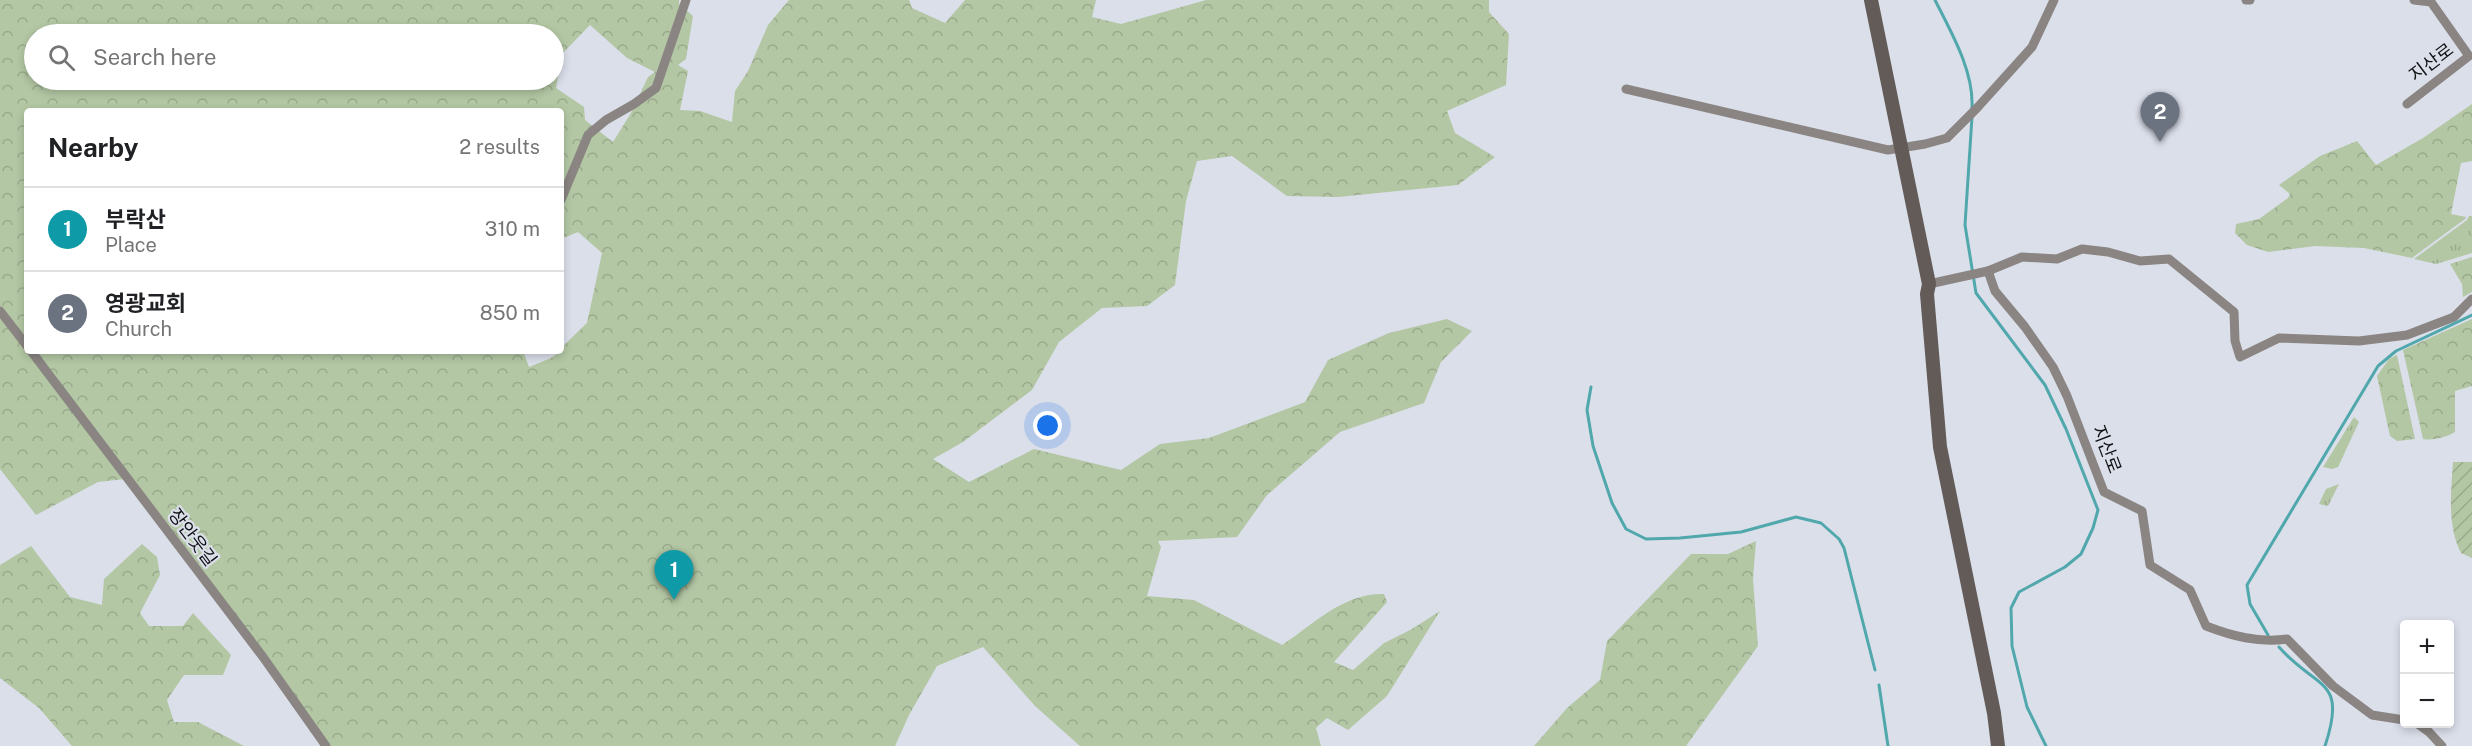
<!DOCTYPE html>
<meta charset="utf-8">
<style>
:root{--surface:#fff;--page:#f2f2f2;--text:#202124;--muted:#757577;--line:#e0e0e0;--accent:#111827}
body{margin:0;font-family:"Public Sans","Noto Sans KR",sans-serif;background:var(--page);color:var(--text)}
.controls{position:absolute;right:18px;bottom:18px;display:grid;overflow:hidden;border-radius:6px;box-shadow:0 3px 9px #0003}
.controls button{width:54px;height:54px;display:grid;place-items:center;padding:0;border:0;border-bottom:2px solid var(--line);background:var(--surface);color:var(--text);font:30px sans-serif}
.you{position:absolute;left:1048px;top:426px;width:21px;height:21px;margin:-15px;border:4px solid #fff;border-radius:50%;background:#1a73e8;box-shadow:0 0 0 9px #1a73e833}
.badge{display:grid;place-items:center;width:39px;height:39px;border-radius:50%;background:var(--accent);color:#fff;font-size:20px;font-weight:700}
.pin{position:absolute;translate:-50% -50px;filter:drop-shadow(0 2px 3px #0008)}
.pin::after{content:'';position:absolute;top:32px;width:21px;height:18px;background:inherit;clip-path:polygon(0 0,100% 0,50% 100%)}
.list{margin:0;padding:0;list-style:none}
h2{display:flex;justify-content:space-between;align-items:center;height:78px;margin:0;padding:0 24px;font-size:26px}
h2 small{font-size:20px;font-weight:400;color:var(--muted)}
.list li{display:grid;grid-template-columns:39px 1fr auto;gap:18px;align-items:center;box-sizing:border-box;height:84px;padding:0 24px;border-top:2px solid var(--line)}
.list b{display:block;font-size:22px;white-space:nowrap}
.list p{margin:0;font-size:20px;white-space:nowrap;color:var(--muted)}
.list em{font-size:20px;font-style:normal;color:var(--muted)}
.icon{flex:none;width:33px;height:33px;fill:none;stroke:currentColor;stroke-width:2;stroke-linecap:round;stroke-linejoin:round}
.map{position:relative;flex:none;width:2472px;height:746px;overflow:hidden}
.search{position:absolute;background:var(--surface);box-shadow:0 3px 9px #0003;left:24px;top:24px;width:540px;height:66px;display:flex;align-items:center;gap:15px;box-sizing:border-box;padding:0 21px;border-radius:33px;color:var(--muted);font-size:22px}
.panel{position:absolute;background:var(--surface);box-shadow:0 3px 9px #0003;left:24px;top:108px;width:540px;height:246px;border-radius:6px}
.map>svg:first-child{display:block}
.grass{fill:url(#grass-tufts)}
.forest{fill:url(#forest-crowns);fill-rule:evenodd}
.garden{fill:url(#garden-furrows)}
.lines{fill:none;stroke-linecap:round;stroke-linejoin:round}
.stream{stroke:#50a8ac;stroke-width:3}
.street{stroke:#8a8583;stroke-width:9}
.secondary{stroke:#625b58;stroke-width:14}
.labels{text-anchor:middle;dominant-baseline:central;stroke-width:4.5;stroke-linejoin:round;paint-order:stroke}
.street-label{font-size:18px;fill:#101114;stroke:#dbdfea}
</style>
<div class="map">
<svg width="2472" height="746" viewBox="0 0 2472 746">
<defs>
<pattern id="grass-tufts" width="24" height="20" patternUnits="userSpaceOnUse" patternTransform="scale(1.5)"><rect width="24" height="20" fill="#b3c7a4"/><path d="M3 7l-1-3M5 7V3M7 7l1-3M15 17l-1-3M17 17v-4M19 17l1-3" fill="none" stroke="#99aa8c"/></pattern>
<pattern id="forest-crowns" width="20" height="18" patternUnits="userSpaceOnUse" patternTransform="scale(1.5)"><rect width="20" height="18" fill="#b3c7a4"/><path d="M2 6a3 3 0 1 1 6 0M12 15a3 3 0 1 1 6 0" fill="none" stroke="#99aa8c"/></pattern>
<pattern id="garden-furrows" width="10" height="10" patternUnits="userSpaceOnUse" patternTransform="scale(1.5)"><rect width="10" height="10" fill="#b3c7a4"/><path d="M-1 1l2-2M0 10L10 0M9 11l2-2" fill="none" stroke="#99aa8c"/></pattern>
</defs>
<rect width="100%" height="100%" fill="#dbdfea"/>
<g class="grass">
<polygon points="2469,216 2472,216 2472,253 2436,264 2414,259 2467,220"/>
<polygon points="2354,417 2359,422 2338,467 2332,469 2323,467"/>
<polygon points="2339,484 2328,506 2319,504 2326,489"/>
</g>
<g class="forest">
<path d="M0,0H679V4L693,16L686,59L678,65L688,71L680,110L700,111L732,122L735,91L748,71L768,25L789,0H909L912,8L945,23L965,0H1096L1092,17L1121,24L1206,0H1489V12L1509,34L1506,85L1447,111L1455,133L1495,157L1458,185L1338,197L1287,196L1232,156L1197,161L1186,201L1175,285L1147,306L1102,308L1059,342L1032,390L963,442L933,459L969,482L1034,449L1121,470L1160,444L1209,438L1305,402L1328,360L1389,333L1447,319L1472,331L1441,362L1424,403L1340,432L1267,495L1237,537L1158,541L1161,547L1147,596L1194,600L1282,645C1314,624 1343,593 1384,594L1387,602L1334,662L1353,670L1384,643L1412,629L1440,611L1387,696L1348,730L1327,718L1316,728L1321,746H1080L1035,706L983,647L937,666L909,715L895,746H324L125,479L98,482L36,515L0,469ZM590,25L627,58L655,72L648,77L631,113L613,142L585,120L584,107L556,88L562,54ZM34,34H554V80H34ZM27,111H561V239L578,232L602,253L587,323L561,348V351L551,358L529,367L523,351H27Z"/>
<polygon points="2472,104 2472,161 2461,163 2451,214 2466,217 2465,219 2412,258 2364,248 2315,246 2268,252 2247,245 2235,233 2236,224 2259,219 2288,198 2290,194 2279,185 2320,156 2357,141 2376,165 2423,138"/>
<polygon points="2472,257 2472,292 2463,297 2462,284 2450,264"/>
<path d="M2472,319V386L2455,391V432C2447,437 2432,441 2423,439L2403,350Z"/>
<polygon points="2397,355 2415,439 2397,441 2390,436 2377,376 2389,359"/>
<polygon points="1756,541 1753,579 1758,646 1686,746 1534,746 1567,708 1600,680 1607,641 1691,554 1728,554"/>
<polygon points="142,544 157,557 160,575 140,613 149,626 183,626 193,613 231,655 223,675 184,675 167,700 174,722 198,722 244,746 72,746 39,708 0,678 0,565 31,546 70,597 102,605 104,579"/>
</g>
<path class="garden" d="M2453,462H2472V558L2461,553C2447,526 2451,492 2453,462Z"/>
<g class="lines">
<g class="stream">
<path d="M1935,0C1951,32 1974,71 1972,108"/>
<polyline points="1972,117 1965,225 1976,293 2045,385 2066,429 2098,510 2093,528 2081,554 2065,567 2019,592 2011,608 2012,646 2027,707 2046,746"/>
<polyline points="1591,387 1587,410 1593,446 1612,503 1626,529 1646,539 1680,538 1741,532 1796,517 1821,523 1839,539 1844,548 1875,670"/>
<polyline points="2268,635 2250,604 2247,585 2378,366 2396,351 2472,315"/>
<path d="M2279,647C2316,690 2348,677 2325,746"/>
<polyline points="1879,685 1888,746"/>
</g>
<g class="street">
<polyline points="2246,0 2250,0"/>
<polyline points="1626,89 1888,150 1925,144 1947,138 1977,108 2032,47 2054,0"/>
<polyline points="2407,104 2469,56 2431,2 2414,0"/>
<polyline points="561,200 588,135 606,120 634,104 656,88 686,0"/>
<polyline points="1988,271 2022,257 2057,259 2082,249 2108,252 2140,261 2169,259 2234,312 2235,341 2240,357 2279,338 2359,341 2407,335 2454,317 2472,299"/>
<path d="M1929,284L1988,271L1995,291L2025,327L2053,367L2067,396L2104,492L2142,511L2150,565L2190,590L2206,626C2232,636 2258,643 2287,639L2333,686L2372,715L2404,720"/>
<polyline points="0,311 27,346"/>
<polyline points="31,351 263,657 326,746"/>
<polyline points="2418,724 2429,732 2442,746"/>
</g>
<polyline class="secondary" points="1871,0 1929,284 1927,294 1940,447 1994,713 1998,746"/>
</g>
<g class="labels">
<g class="street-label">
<text transform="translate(2431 62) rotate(-37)">지산로</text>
<text transform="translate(2107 449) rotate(69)">지산로</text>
<text transform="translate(193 537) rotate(53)">장안웃길</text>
</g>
</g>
</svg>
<div class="controls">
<button>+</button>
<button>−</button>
</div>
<div class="you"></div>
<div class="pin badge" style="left:674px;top:600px;background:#0f9aa8">1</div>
<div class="pin badge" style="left:2160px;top:142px;background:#6b7280">2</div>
<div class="search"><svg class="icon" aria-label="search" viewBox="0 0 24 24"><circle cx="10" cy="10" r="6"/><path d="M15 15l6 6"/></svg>Search here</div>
<section class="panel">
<h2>Nearby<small>2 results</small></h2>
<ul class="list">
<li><span class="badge" style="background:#0f9aa8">1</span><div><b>부락산</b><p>Place</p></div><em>310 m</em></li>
<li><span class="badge" style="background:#6b7280">2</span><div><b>영광교회</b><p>Church</p></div><em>850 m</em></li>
</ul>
</section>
</div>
